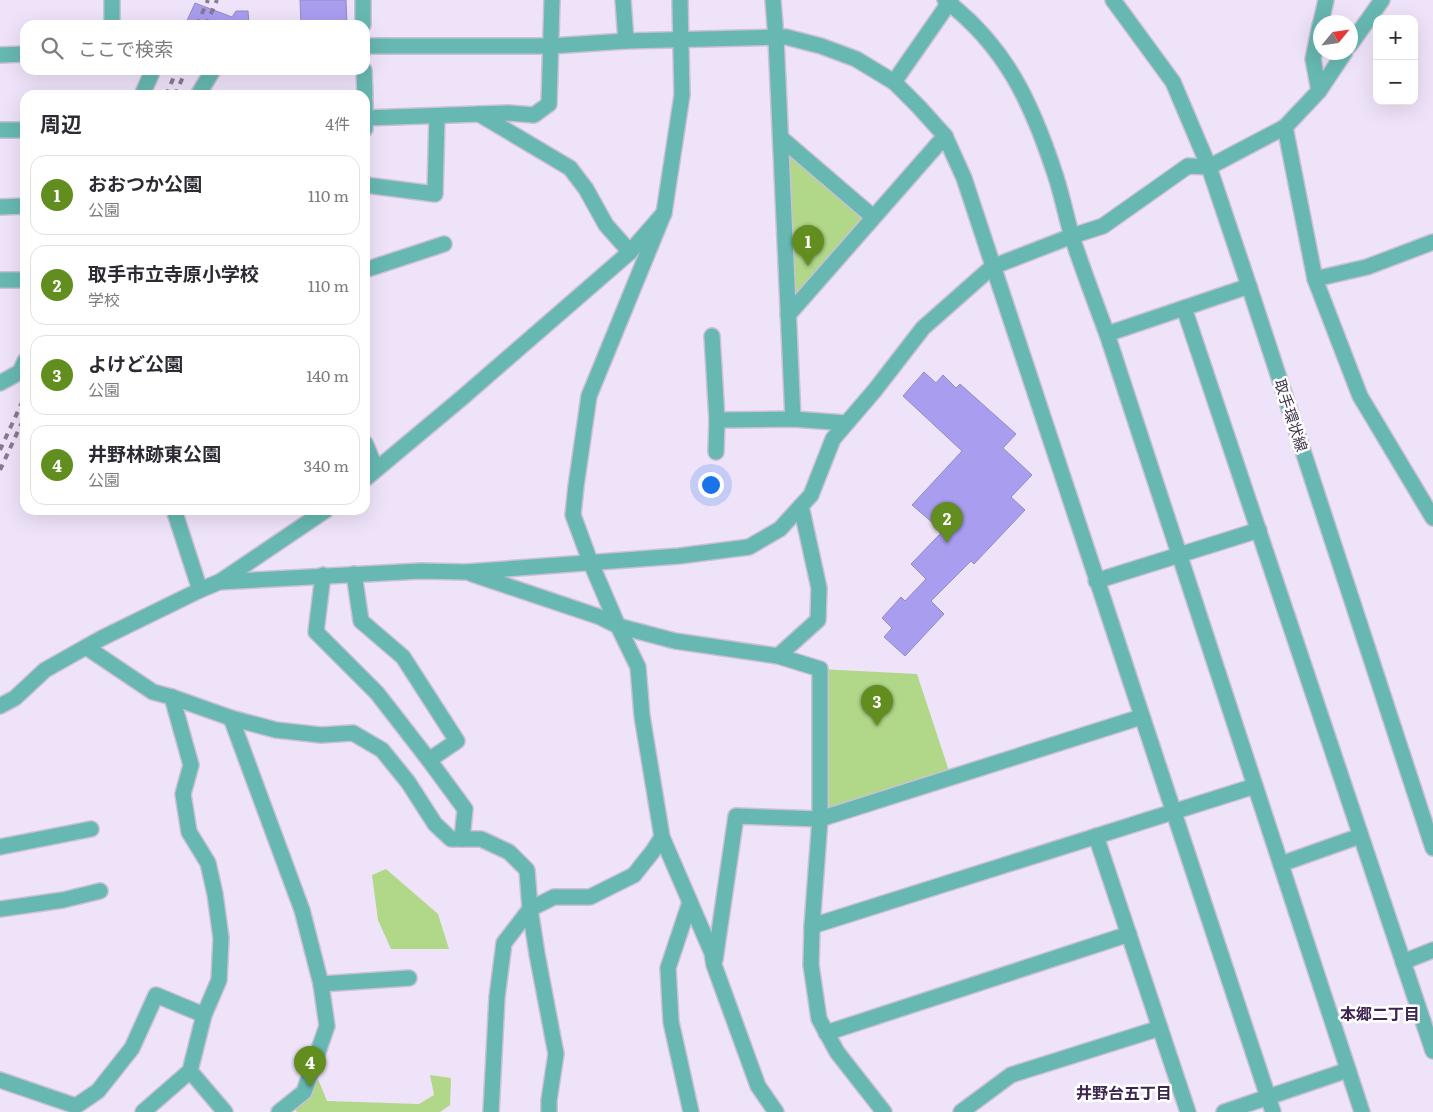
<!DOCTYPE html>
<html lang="ja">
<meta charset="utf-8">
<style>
:root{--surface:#fff;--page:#f7f7f7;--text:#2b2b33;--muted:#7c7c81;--line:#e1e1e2;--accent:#618e1f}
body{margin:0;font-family:Literata,"Noto Sans JP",serif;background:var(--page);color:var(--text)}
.controls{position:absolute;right:15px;top:15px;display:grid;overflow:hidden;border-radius:10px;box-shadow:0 5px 20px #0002}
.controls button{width:45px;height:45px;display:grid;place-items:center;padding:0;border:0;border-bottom:1px solid var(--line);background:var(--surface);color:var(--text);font:25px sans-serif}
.compass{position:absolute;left:1313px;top:15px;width:45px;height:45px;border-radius:50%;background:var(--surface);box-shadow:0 5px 20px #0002;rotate:61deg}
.you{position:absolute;left:710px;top:484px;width:18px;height:18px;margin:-12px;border:4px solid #fff;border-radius:50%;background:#1a73e8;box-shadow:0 0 0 8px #1a73e833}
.badge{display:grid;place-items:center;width:32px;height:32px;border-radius:50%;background:var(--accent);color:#fff;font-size:16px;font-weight:700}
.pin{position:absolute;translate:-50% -41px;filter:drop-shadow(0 1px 2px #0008)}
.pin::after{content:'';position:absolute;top:26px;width:18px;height:15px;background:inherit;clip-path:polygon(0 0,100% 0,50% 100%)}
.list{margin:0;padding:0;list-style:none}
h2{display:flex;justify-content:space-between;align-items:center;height:65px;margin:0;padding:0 20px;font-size:21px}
h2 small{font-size:16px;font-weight:400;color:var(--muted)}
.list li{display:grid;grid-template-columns:32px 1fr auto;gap:15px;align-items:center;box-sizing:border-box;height:80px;margin:0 10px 10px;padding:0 10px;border:1px solid var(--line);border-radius:15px}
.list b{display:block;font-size:19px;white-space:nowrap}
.list p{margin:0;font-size:16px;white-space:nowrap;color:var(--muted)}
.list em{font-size:16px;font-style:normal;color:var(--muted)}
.icon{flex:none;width:28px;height:28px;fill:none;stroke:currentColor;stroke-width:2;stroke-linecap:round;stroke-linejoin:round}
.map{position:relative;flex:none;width:1433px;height:1112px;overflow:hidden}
.search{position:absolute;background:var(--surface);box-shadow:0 5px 20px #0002;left:20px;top:20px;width:350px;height:55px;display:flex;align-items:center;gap:12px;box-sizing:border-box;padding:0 18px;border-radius:15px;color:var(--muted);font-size:19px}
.panel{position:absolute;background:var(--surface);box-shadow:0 5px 20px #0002;left:20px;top:90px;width:350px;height:425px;border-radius:15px}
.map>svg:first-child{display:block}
.green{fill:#b1d788}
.building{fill:#a89def;stroke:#938cc2}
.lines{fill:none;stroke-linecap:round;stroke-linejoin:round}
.minor-casing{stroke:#cbc0d5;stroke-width:18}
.minor{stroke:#67b8b2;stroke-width:15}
.rail{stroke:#867b90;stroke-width:4;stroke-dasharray:6 6;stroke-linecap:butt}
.labels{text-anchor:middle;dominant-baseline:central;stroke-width:5;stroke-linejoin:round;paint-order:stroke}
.street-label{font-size:15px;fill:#3d3247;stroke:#fff}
.neighbourhood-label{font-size:16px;font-weight:bold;fill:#3e2550;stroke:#fff}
</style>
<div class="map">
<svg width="1433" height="1112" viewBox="0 0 1433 1112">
<rect width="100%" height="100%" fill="#efe3f9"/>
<g class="green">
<polygon points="781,138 873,217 788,315"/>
<polygon points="820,669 917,674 951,777 820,819"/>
<polygon points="386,869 438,914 449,949 391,949 378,920 372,875"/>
<polygon points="308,1055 327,1101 419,1104 434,1095 430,1075 451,1078 450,1105 440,1112 297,1112 293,1107"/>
</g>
<g class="building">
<polygon points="300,0 346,0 347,25 301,25"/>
<polygon points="195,3 232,17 236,11 248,11 249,24 250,25 185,25"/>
<polygon points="924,372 936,383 943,375 956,388 960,384 1016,434 1003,448 1032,475 1011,497 1025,510 974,564 971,561 931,601 944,614 905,656 884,637 892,628 882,618 901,597 905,601 926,579 911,564 941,533 939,532 941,530 912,505 962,451 903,396"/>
</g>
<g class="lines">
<g class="minor-casing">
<g id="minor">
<polyline points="112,0 112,25"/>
<polyline points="363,0 363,25"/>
<polyline points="623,0 626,41"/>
<polyline points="773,0 776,38 793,419"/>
<path d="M945,0C1006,46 1032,104 1055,174C1062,195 1066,216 1072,237C1083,270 1095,302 1107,334L1362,1112"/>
<polyline points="1113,0 1173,82 1209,167 1249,286 1433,848"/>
<polyline points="1321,22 1326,0"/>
<polyline points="1350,45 1382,0"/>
<polyline points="365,46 551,46 626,41 786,37 821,46 856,59 894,82 919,107 945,136 964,178 1273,1112"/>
<polyline points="0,55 25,54"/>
<polyline points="364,70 365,95"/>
<polyline points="894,82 951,0"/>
<polyline points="1319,91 1313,59 1320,25"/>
<polyline points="142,95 153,70"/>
<polyline points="198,95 213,70"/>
<polyline points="365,100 365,129"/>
<polyline points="479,114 570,168 586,189 606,225 630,252"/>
<polyline points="365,118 508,113 534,115 549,104 552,0"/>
<polyline points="1285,127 1319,91 1345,52"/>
<polyline points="0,130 25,130"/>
<polyline points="781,138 873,217"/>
<polyline points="365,185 435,194 437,116"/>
<polyline points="0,207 25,206"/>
<polyline points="664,213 589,396 576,486 573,515 590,561 618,626 675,641 778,656 820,669 820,819 812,926 811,965 819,1019 837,1052 884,1112"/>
<polyline points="365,270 444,244"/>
<polyline points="1315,279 1367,267 1433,242"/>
<polyline points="0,280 25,280"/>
<polyline points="1186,308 1184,308 1433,1051"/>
<polyline points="788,315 945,136"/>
<polyline points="1107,334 1249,286"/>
<polyline points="712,336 717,420 716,452"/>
<polyline points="0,383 20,372 25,361"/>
<polyline points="717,420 793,419 846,423"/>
<polyline points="365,443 376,469"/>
<polyline points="365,479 463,397 630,252 664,213 682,95 680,0"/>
<polyline points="174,510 200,590"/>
<polyline points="354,574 361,621 403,657 457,741 429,760"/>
<polyline points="472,574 600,617 618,626 638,667 642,716 662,837 712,953 714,965 758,1086 776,1112"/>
<polyline points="323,575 316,632 377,693 429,760 465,809 462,839"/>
<polyline points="221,581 326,510"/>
<polyline points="1096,581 1259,530"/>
<polyline points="86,647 153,692 172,697 231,718 276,730 321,735 353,733 382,750 408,782 435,824 451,839 481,839 509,852 527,870 530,909 504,943 497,997 491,1112"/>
<polyline points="778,656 818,620 819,588 801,506"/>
<polyline points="0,706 15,698 45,670 102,638 200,590 219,582 421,571 466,572 679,556 749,547 780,529 811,495 833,439 875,390 923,328 992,267 1072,236 1103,226 1188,166 1209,167 1285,127 1315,279 1360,396 1433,518"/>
<polyline points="231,718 302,910 321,984 327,1026 304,1092 279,1112"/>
<polyline points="1096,836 1188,1112"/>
<polyline points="0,847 91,829"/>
<polyline points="1281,864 1360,836"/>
<polyline points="690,902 668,968 671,1022 691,1112"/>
<polyline points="0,909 63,900 100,891"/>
<polyline points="812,926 1255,786"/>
<polyline points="715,960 736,816 820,819 1141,717"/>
<polyline points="1403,962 1433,950"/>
<polyline points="321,984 409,978"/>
<polyline points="826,1033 1129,934"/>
<polyline points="190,1071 225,1112"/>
<polyline points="0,1080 76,1106 98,1091 132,1048 156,995 204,1015"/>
<polyline points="143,1112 190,1071 204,1015 219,980 221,938 215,894 208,863 189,832 183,794 191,765 172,697"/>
<polyline points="549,1112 549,1100 556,1054 537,954 530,909 554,897 590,897 634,875 653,851 662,837"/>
<polyline points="961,1112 1011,1075 1160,1028"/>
<polyline points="1224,1112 1348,1070"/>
</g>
</g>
<use href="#minor" class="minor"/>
<g class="rail">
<polyline points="197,25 208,0"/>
<polyline points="206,25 217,0"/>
<polyline points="166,95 177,70"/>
<polyline points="175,95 186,70"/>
<polyline points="0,450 25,396"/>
<polyline points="0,470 25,416"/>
</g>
</g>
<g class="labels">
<g class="street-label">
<text transform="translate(1292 415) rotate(72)">取手環状線</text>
</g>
<g class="neighbourhood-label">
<text x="1380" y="1013">本郷二丁目</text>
<text x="1124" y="1092">井野台五丁目</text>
</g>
</g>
</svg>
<div class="controls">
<button>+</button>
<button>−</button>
</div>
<svg class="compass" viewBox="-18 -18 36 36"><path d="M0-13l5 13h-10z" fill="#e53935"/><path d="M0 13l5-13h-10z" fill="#7c7c81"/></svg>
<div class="you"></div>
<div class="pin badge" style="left:808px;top:266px">1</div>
<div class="pin badge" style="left:947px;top:543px">2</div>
<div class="pin badge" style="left:877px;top:726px">3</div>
<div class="pin badge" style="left:310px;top:1087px">4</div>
<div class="search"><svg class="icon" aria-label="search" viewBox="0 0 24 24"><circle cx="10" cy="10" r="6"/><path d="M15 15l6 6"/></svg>ここで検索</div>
<section class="panel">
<h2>周辺<small>4件</small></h2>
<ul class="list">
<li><span class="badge">1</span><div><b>おおつか公園</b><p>公園</p></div><em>110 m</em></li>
<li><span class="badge">2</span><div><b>取手市立寺原小学校</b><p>学校</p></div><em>110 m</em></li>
<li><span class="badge">3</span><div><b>よけど公園</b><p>公園</p></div><em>140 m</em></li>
<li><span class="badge">4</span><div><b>井野林跡東公園</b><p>公園</p></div><em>340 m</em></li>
</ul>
</section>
</div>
